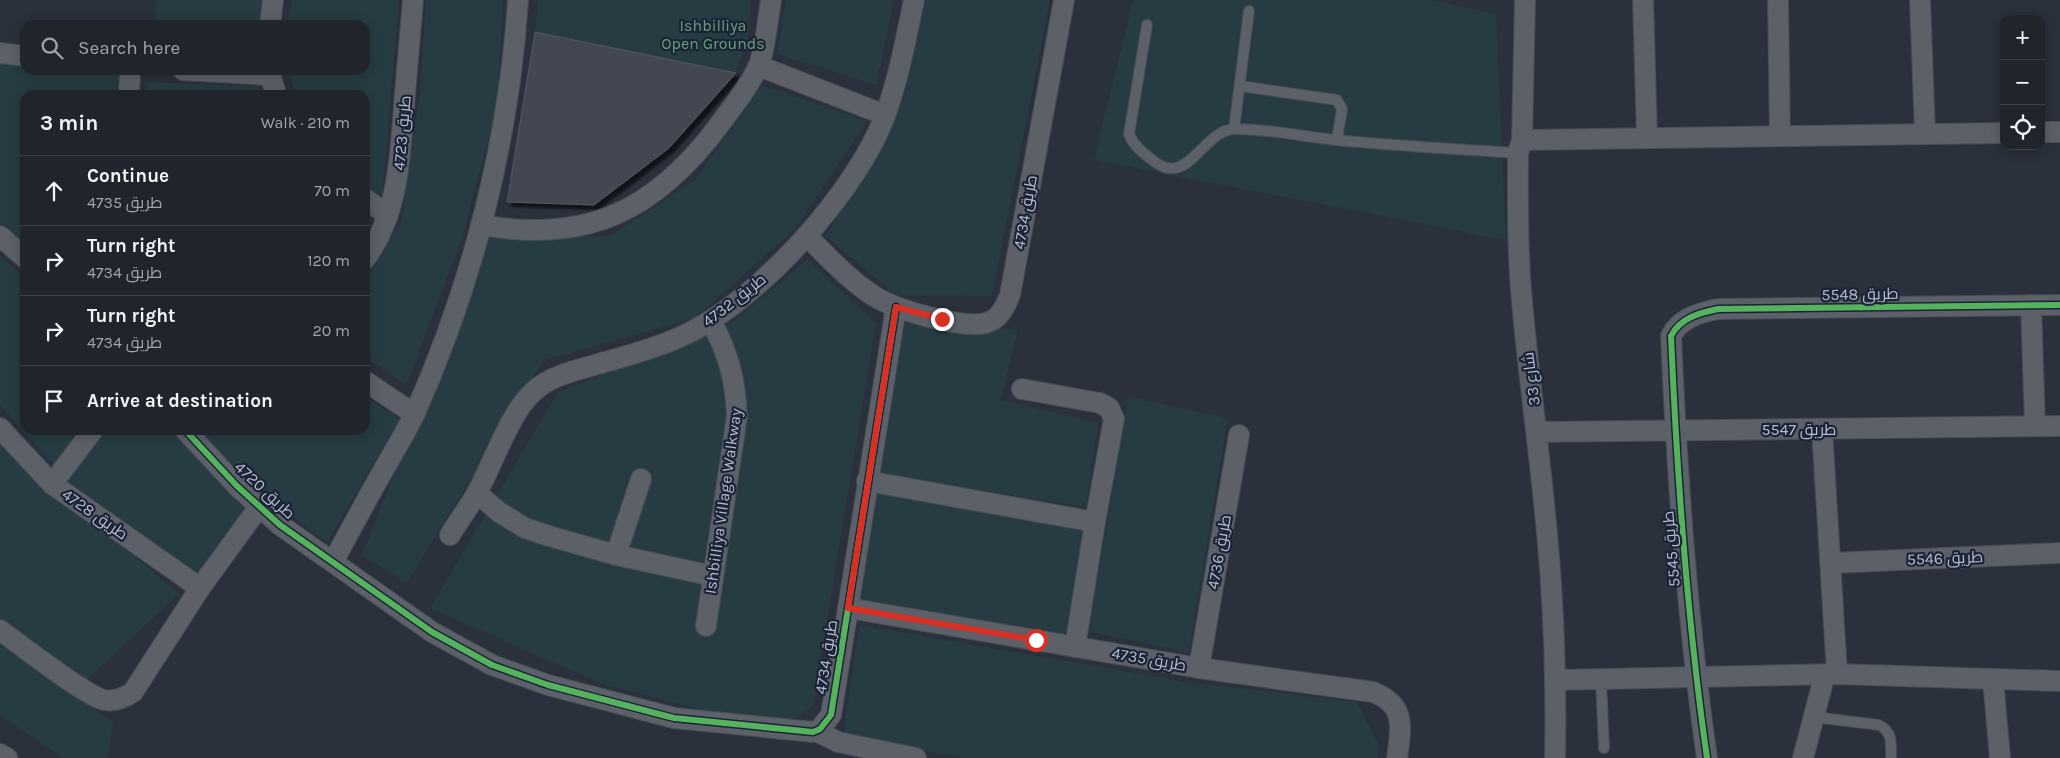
<!DOCTYPE html>
<meta charset="utf-8">
<style>
:root{--surface:#20242d;--page:#2d3039;--text:#f1f3f6;--muted:#a2a4aa;--line:#3d4149}
body{margin:0;font-family:Karla,Cairo,sans-serif;background:var(--page);color:var(--text)}
.controls{position:absolute;right:15px;top:15px;display:grid;overflow:hidden;border-radius:10px;box-shadow:0 2px 12px #0003}
.controls button{width:45px;height:45px;display:grid;place-items:center;padding:0;border:0;border-bottom:1px solid var(--line);background:var(--surface);color:var(--text);font:25px sans-serif}
.stop{position:absolute;width:15px;height:15px;margin:-11px;border:4px solid #d93025;border-radius:50%;background:#fff}
.stop.end{background:#d93025;border-color:#fff;box-shadow:0 1px 5px #0008}
.list{margin:0;padding:0;list-style:none}
h2{display:flex;justify-content:space-between;align-items:center;height:65px;margin:0;padding:0 20px;font-size:21px}
h2 small{font-size:16px;font-weight:400;color:var(--muted)}
.list li{display:grid;grid-template-columns:32px 1fr auto;gap:15px;align-items:center;box-sizing:border-box;height:70px;padding:0 20px;border-top:1px solid var(--line)}
.list b{display:block;font-size:19px;white-space:nowrap}
.list p{margin:0;font-size:16px;white-space:nowrap;color:var(--muted)}
.list em{font-size:16px;font-style:normal;color:var(--muted)}
.icon{flex:none;width:28px;height:28px;fill:none;stroke:currentColor;stroke-width:2;stroke-linecap:round;stroke-linejoin:round}
.map{position:relative;flex:none;width:2060px;height:758px;overflow:hidden}
.search{position:absolute;background:var(--surface);box-shadow:0 2px 12px #0003;left:20px;top:20px;width:350px;height:55px;display:flex;align-items:center;gap:12px;box-sizing:border-box;padding:0 18px;border-radius:15px;color:var(--muted);font-size:19px}
.panel{position:absolute;background:var(--surface);box-shadow:0 2px 12px #0003;left:20px;top:90px;width:350px;height:345px;border-radius:15px}
.map>svg:first-child{display:block}
.green{fill:#263c42}
.building{fill:#424751;stroke:#525862;filter:url(#shadow)}
.lines{fill:none;stroke-linecap:round;stroke-linejoin:round}
.lane-casing{stroke:#474b54;stroke-width:12}
.street-casing{stroke:#474b54;stroke-width:22}
.lane{stroke:#5b6069;stroke-width:10}
.street{stroke:#5b6069;stroke-width:20}
.cycleway-casing{stroke:#1c2537;stroke-width:9}
.cycleway{stroke:#56b35d;stroke-width:6}
.route{stroke:#d93025;stroke-width:6}
.labels{text-anchor:middle;dominant-baseline:central;stroke-width:4.5;stroke-linejoin:round;paint-order:stroke}
.park-label{font-size:16px;fill:#699f7a;stroke:#1c2537}
.street-label{font-size:16px;fill:#b5bccc;stroke:#1c2537}
</style>
<div class="map">
<svg width="2060" height="758" viewBox="0 0 2060 758">
<defs>
<filter id="shadow"><feDropShadow dx="4.5" dy="4.5" stdDeviation="1" flood-color="#0009"/></filter>
</defs>
<rect width="100%" height="100%" fill="#2a303c"/>
<g class="green">
<polygon points="157,0 262,0 260,25 155,25"/>
<polygon points="292,0 399,0 382,197 365,185 365,95 295,95 289,70 365,70 365,25 288,25"/>
<polygon points="426,0 503,0 497,107 461,241 406,385 365,356 365,280 401,222 420,94"/>
<polygon points="538,0 751,0 748,35 736,73 535,32"/>
<polygon points="786,0 894,0 876,85 777,54"/>
<polygon points="926,0 1050,0 992,296 895,295 826,236 903,102"/>
<polygon points="1133,0 1431,0 1496,14 1506,240 1094,160"/>
<polygon points="0,62 25,65 25,70 72,70 118,75 117,95 25,95 25,244 0,222"/>
<polygon points="146,82 257,86 260,95 149,95"/>
<polygon points="762,85 867,121 795,229 695,318 544,360 407,583 362,555 489,238 610,236 695,180"/>
<polygon points="0,256 25,278 25,430 78,430 54,465 0,405"/>
<polygon points="807,259 876,323 813,706 777,730 600,683 430,608 558,392 731,324"/>
<polygon points="905,322 1018,330 1001,400 1098,423 1086,507 869,472"/>
<polygon points="365,397 400,419 327,543 249,482 200,430 365,430"/>
<polygon points="1129,397 1228,418 1189,653 1088,631"/>
<polygon points="105,430 170,430 244,509 196,575 61,490"/>
<polygon points="0,439 179,594 85,681 0,617"/>
<polygon points="875,493 1083,530 1066,636 858,599"/>
<polygon points="859,625 1194,683 1357,702 1379,745 1377,758 965,758 843,738"/>
<polygon points="0,644 113,722 108,758 63,758 0,715"/>
</g>
<polygon class="building" points="535,32 736,73 669,148 594,205 507,202"/>
<g class="lines">
<g class="lane-casing">
<g id="lane">
<path d="M1147,25L1129,134C1133,145 1142,152 1151,159C1188,191 1201,131 1234,129C1263,128 1305,137 1336,140C1396,146 1457,149 1518,153"/>
<polyline points="1240,86 1337,100 1342,109 1337,140"/>
<polyline points="1234,129 1249,11"/>
<polyline points="1601,679 1604,748"/>
<path d="M1814,717L1879,725C1893,732 1891,744 1891,758"/>
</g>
</g>
<g class="street-casing">
<g id="street">
<path d="M1525,0L1522,140L1518,153C1518,199 1517,245 1521,290C1529,388 1545,485 1551,584C1555,642 1556,700 1555,758"/>
<polyline points="1643,0 1647,138"/>
<polyline points="1778,0 1780,136"/>
<polyline points="1920,0 1925,134"/>
<polyline points="270,25 273,0"/>
<polyline points="0,53 25,56"/>
<polyline points="759,66 885,115"/>
<polyline points="183,70 269,75"/>
<polyline points="269,70 276,95"/>
<polyline points="129,95 130,70"/>
<polyline points="2041,132 2060,132"/>
<polyline points="1522,140 2004,133"/>
<polyline points="365,199 388,215"/>
<path d="M481,225C588,244 656,210 720,124C733,106 749,87 758,67C765,52 768,18 771,0"/>
<polyline points="0,236 25,258"/>
<path d="M808,237C829,258 849,280 874,296C896,310 961,329 986,323C1000,319 1005,307 1010,295L1064,0"/>
<path d="M365,259C398,215 400,159 404,106C407,71 410,35 413,0"/>
<polyline points="2031,305 2035,426"/>
<polyline points="365,381 414,414"/>
<polyline points="1022,389 1100,403 1109,408 1114,419 1095,522 1075,647"/>
<polyline points="0,428 52,484 200,588"/>
<polyline points="1822,429 1837,674"/>
<polyline points="185,430 237,486 280,525 432,632 492,665 548,685 674,718 813,732 820,729 831,715 896,307"/>
<polyline points="1537,432 2060,426"/>
<polyline points="867,481 1095,522"/>
<polyline points="52,484 93,430"/>
<polyline points="477,493 499,512 525,528 549,536 616,555 713,576"/>
<path d="M450,535C459,520 470,506 478,491C493,463 511,411 533,392C551,375 575,371 598,364C626,356 654,349 680,337C756,304 858,191 886,113C899,77 906,38 914,0"/>
<polyline points="616,555 641,479"/>
<path d="M333,562C351,529 369,495 388,462C397,446 407,430 415,413C473,283 509,141 518,0"/>
<polyline points="1831,563 2060,553"/>
<path d="M848,608L1199,668L1373,692C1407,705 1401,729 1397,758"/>
<path d="M706,626L737,416C735,378 729,355 711,321"/>
<path d="M0,630C19,644 86,696 104,700C115,702 124,698 133,692L200,588L259,507"/>
<polyline points="1199,668 1239,435"/>
<polyline points="1993,679 2000,758"/>
<polyline points="1556,680 1837,674 2060,681"/>
<polyline points="816,731 838,742 916,758"/>
<polyline points="0,754 7,758"/>
<path d="M1707,758C1687,619 1677,477 1671,336C1680,318 1699,313 1718,309L2060,305"/>
<polyline points="1803,758 1825,674"/>
</g>
</g>
<use href="#lane" class="lane"/>
<use href="#street" class="street"/>
<g class="cycleway-casing">
<g id="cycleway">
<polyline points="185,430 237,486 280,525 432,632 492,665 548,685 674,718 813,732 820,729 831,715 896,307"/>
<path d="M1707,758C1687,619 1677,477 1671,336C1680,318 1699,313 1718,309L2060,305"/>
</g>
</g>
<use href="#cycleway" class="cycleway"/>
</g>
<g class="lines">
<polyline class="route" points="942,319 896,307 848,608 1036,640"/>
</g>
<g class="labels">
<g class="park-label">
<text x="713" y="25">Ishbilliya<tspan x="713" dy="18">Open Grounds</tspan></text>
</g>
<g class="street-label">
<text transform="translate(402 133) rotate(-85)">طريق 4723</text>
<text transform="translate(1025 212) rotate(-80)">طريق 4734</text>
<text transform="translate(1860 294) rotate(-1)">طريق 5548</text>
<text transform="translate(734 300) rotate(-38)">طريق 4732</text>
<text transform="translate(1531 379) rotate(-97)">شارع 33</text>
<text x="1799" y="429">طريق 5547</text>
<text transform="translate(265 490) rotate(43)">طريق 4720</text>
<text transform="translate(723 501) rotate(-82)">Ishbilliya Village Walkway</text>
<text transform="translate(95 514) rotate(35)">طريق 4728</text>
<text transform="translate(1671 549) rotate(-95)">طريق 5545</text>
<text transform="translate(1219 552) rotate(-80)">طريق 4736</text>
<text transform="translate(1945 558) rotate(-2)">طريق 5546</text>
<text transform="translate(826 657) rotate(-81)">طريق 4734</text>
<text transform="translate(1149 659) rotate(10)">طريق 4735</text>
</g>
</g>
</svg>
<div class="controls">
<button>+</button>
<button>−</button>
<button><svg class="icon" aria-label="locate" viewBox="0 0 24 24"><circle cx="12" cy="12" r="6"/><path d="M12 2v4M12 18v4M2 12h4M18 12h4"/></svg></button>
</div>
<div class="stop" style="left:1036px;top:640px"></div>
<div class="stop end" style="left:942px;top:319px"></div>
<div class="search"><svg class="icon" aria-label="search" viewBox="0 0 24 24"><circle cx="10" cy="10" r="6"/><path d="M15 15l6 6"/></svg>Search here</div>
<section class="panel">
<h2>3 min<small>Walk · 210 m</small></h2>
<ul class="list">
<li><svg class="icon" aria-label="ahead" viewBox="0 0 24 24"><path d="M12 20V5M6 11l6-6 6 6"/></svg><div><b>Continue</b><p>طريق 4735</p></div><em>70 m</em></li>
<li><svg class="icon" aria-label="right" viewBox="0 0 24 24"><path d="M7 20v-9h11M14 6l5 5-5 5"/></svg><div><b>Turn right</b><p>طريق 4734</p></div><em>120 m</em></li>
<li><svg class="icon" aria-label="right" viewBox="0 0 24 24"><path d="M7 20v-9h11M14 6l5 5-5 5"/></svg><div><b>Turn right</b><p>طريق 4734</p></div><em>20 m</em></li>
<li><svg class="icon" aria-label="arrive" viewBox="0 0 24 24"><path d="M6 21V4h12l-3 4 3 4H6"/></svg><div><b>Arrive at destination</b></div></li>
</ul>
</section>
</div>
